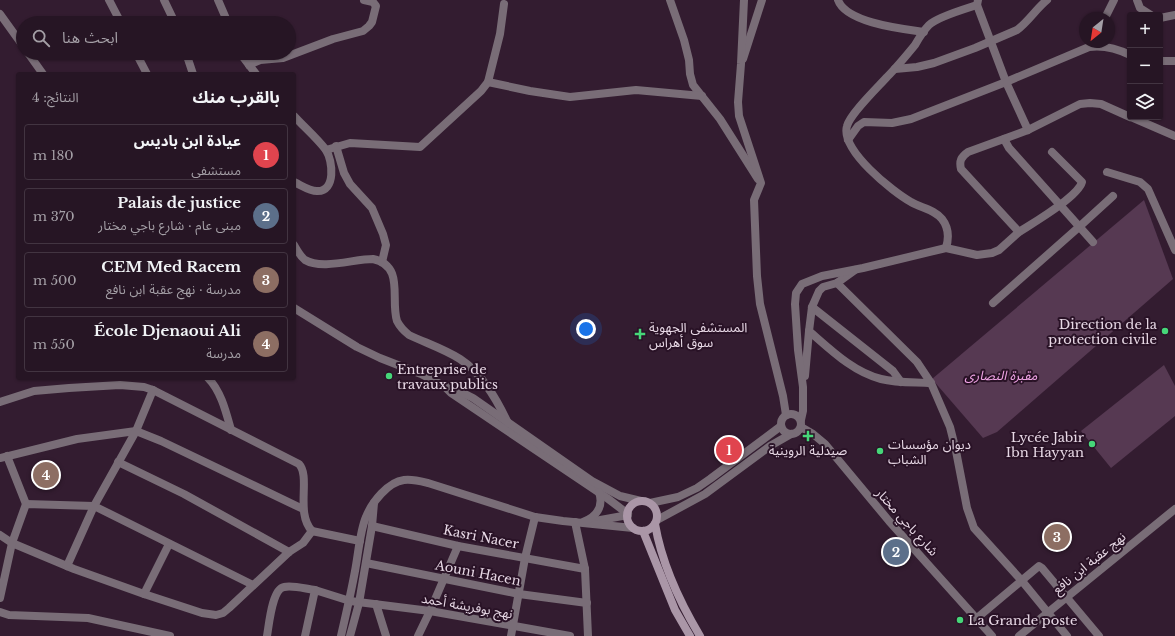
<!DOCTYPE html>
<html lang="ar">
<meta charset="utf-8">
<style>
:root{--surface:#261524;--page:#322231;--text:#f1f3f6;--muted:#a49fa6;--line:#423441;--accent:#0f766e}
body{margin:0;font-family:"Libre Baskerville","Noto Sans Arabic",serif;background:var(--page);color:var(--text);direction:rtl}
.controls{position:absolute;right:12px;top:12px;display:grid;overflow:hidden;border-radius:4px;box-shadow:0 1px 3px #0004}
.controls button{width:36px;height:36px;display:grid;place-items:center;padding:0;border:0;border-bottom:1px solid var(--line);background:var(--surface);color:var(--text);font:20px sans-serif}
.compass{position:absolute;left:1079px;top:12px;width:36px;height:36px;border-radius:50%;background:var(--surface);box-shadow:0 1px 3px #0004;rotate:210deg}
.you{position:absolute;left:586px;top:329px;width:14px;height:14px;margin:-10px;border:3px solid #fff;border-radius:50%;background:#1a73e8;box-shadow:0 0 0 6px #1a73e833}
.badge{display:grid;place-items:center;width:26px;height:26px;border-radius:50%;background:var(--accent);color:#fff;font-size:13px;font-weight:700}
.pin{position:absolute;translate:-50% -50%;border:2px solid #fff;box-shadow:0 1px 4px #0006}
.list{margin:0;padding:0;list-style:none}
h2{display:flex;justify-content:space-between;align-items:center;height:52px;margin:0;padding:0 16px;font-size:17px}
h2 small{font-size:13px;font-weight:400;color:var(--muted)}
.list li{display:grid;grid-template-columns:26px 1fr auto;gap:12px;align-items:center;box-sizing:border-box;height:56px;margin:0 8px 8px;padding:0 8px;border:1px solid var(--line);border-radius:4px}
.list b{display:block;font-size:15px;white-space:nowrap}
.list p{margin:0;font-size:13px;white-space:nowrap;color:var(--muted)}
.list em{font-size:13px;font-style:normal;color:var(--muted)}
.icon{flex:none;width:22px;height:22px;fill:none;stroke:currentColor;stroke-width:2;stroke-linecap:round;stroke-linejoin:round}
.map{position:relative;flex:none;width:1175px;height:636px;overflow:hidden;direction:ltr}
.search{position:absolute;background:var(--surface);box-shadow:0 1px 3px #0004;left:16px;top:16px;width:280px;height:44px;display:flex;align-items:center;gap:10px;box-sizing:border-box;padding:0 14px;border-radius:22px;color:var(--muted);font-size:15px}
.panel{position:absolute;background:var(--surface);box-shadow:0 1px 3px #0004;left:16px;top:72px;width:280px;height:308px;border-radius:4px;direction:rtl}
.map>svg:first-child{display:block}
.green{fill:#563952}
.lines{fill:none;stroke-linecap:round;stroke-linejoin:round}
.minor{stroke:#796d77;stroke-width:8}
.tertiary{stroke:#796d77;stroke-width:8}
.secondary{stroke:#aa96a7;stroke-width:8}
.poi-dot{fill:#46d779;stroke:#291226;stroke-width:1.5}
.labels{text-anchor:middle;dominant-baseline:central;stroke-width:4;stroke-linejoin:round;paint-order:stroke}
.poi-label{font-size:13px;fill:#e7d8e5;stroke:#291226;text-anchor:start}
.park-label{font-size:13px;font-style:italic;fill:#f0a4e6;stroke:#291226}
.street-label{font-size:13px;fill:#e7d8e5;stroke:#291226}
</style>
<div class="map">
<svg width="1175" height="636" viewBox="0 0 1175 636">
<rect width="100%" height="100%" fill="#331c30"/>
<g class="green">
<polygon points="1144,200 1173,279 997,432 983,438 932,379"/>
<polygon points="1164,365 1175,386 1175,416 1111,468 1081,431"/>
</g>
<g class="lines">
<g class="minor">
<polyline points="109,0 121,23"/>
<polyline points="164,0 175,23"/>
<polyline points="218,0 228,23"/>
<polyline points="670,0 684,40 689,60 690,74 693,85 720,119 758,179"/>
<path d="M838,0C846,23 903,29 924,32"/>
<polyline points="1137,0 1140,8 1151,15"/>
<polyline points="504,4 500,34 488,82 530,91 570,97 636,90 702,96"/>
<polyline points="977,5 1006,82 1028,130"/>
<polyline points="1105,18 1114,0"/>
<polyline points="1160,18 1175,15"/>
<polyline points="136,53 147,74"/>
<polyline points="186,53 193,74"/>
<polyline points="240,53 256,74"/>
<polyline points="743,59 762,0"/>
<polyline points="1160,61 1175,61"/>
<polyline points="249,65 260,60 283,58 333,39 363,31 369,26 372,22 376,6 373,2 364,0"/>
<path d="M895,69L917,67L934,63L975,48L1017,30C1028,22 1036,9 1047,0"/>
<path d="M294,116C304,127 317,138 326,150C333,161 336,192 317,191C309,191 301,185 294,182"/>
<polyline points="1131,117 1175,136"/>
<polyline points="1004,139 1009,148 1093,242"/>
<path d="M848,140L858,126L864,122L892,123L911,119L1006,82L1089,47C1104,45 1116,48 1130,55"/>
<polyline points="336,146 344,173 350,184 372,208 383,234 386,245 382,262"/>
<polyline points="326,150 350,143 420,147 481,91 488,82"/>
<polyline points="1107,172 1140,182 1148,189 1175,250"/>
<path d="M1019,232C1033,223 1078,197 1082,182L1052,152"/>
<path d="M294,245C297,250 300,256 305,260C322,270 354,259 373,259C405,266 390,299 397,321C400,327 404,331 409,335C426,343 444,349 460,359C482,373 497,400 508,423"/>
<path d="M946,248C949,238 949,228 942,219C934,209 921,208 911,202C893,192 840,150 847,126C850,114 878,87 887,77C897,67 906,56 915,45C919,38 923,31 929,25C937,17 965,9 977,5L978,0"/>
<polyline points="837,283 917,362 931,383 950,427 956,451 967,508 974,528 1022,581 1067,636"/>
<polyline points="993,303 1079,227 1113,196"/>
<polyline points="812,307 893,371 901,382"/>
<polyline points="809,331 812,307 819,291 823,287 837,283 855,270"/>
<path d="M805,376L809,331C831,350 853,372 881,379C897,383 914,382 931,383"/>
<path d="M208,378C221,391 226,412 231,430"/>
<path d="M0,402L34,391L69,388L120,385L144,387L153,390L299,464C311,477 295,513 312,531"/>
<path d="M801,420L803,411V387L798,350L795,304L796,293L802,284L822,276L863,268L946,248L977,255L992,253L999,250L1019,232L961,169C959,161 961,157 968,152L1028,130L1080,104L1090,103L1101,104L1130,117"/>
<polyline points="7,456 26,504"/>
<polyline points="0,458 77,439 136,431 161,441 303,509"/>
<polyline points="118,462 184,494 289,552"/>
<polyline points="595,521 628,515"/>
<polyline points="575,522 585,569 588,636"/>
<polyline points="372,526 458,546 585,569"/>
<polyline points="0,535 12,543 74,569 144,594 202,613 216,615 223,613 229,608 289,552 303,543 312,531 360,541"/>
<polyline points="366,563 519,594 587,603"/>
<polyline points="67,566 94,506 136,431 153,390"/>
<polyline points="144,594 169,544"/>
<polyline points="0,598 12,543 26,504 94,506 253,585"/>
<polyline points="376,604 386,636"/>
<polyline points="0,612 9,615 88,618 170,636"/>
<polyline points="977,618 1039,566 1042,568 1099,636"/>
<path d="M267,636C269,625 272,589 284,587C293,585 306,589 315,590"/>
<polyline points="305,636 315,590 350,601 430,611 570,636"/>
<path d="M341,636C346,614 351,593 355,571C358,556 360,530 366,517C372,502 388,482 404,480C413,479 420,481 428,483L535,517L563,521L633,528"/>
<polyline points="350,636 359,603 372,526 374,503"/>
<polyline points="418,636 430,611 458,546"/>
<polyline points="511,636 525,558 535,517"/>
<polyline points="1019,636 1175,509"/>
</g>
<g class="tertiary">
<polyline points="744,0 741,64 738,102 739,116 761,183 754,200 757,276 760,304 783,396 786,415"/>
<polyline points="0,14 23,46"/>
<polyline points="28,53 43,74"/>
<polyline points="294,308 357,347 380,358 421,374 444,386 451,393 607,498 628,514"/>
<polyline points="447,387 455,389 473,398 592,481 620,496 641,501"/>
<circle cx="791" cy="424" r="10"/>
<polyline points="801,427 813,434 825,444 889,521 992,636"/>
<polyline points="650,503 678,497 697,488 710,479 781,426"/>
<polyline points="657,520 705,494 770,446 791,434"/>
<path d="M583,522C596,517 604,507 599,492"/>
</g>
<g class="secondary">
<circle cx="642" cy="516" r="15"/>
<path d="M655,524C662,565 679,601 700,636"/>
<polyline points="643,531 675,610 690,636"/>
</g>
</g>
<g class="poi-dot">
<circle cx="1165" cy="331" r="4"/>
<path d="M638 328h4v4h4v4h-4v4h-4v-4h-4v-4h4z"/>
<circle cx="389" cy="376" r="4"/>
<path d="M806 430h4v4h4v4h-4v4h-4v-4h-4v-4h4z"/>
<circle cx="1092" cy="444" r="4"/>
<circle cx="880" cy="451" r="4"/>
<circle cx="960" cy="620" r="4"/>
</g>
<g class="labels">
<g class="poi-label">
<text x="1157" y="324" text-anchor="end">Direction de la<tspan x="1157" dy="15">protection civile</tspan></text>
<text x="649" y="327">المستشفى الجهوية<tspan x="649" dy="15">سوق أهراس</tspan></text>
<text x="397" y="369">Entreprise de<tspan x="397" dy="15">travaux publics</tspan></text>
<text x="1084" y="437" text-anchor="end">Lycée Jabir<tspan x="1084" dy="15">Ibn Hayyan</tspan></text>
<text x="888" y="444">ديوان مؤسسات<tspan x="888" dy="15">الشباب</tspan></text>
<text x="808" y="450" text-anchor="middle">صيدلية الروينية</text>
<text x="968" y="620">La Grande poste</text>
</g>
<g class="park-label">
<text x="1001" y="375">مقبرة النصارى</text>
</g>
<g class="street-label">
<text transform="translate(907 522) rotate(48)">شارع باجي مختار</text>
<text transform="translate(481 537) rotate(11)">Kasri Nacer</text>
<text transform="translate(1089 563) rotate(-39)">نهج عقبة ابن نافع</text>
<text transform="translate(478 573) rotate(11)">Aouni Hacen</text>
<text transform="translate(467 606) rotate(10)">نهج بوفريشة أحمد</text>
</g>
</g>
</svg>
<div class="controls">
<button>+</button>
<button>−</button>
<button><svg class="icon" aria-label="layers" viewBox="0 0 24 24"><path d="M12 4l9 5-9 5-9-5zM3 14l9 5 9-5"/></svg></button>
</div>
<svg class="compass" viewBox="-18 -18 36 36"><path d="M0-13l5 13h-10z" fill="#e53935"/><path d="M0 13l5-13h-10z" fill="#a49fa6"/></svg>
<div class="you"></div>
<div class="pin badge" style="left:729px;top:450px;background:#e0444e">1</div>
<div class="pin badge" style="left:896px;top:552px;background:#5c6f8a">2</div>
<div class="pin badge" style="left:1057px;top:537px;background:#8d6e63">3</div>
<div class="pin badge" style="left:46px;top:475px;background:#8d6e63">4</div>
<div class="search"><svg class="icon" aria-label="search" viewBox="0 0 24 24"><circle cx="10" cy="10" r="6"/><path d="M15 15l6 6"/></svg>ابحث هنا</div>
<section class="panel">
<h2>بالقرب منك<small>النتائج: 4</small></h2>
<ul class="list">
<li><span class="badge" style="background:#e0444e">1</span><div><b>عيادة ابن باديس</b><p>مستشفى</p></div><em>180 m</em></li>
<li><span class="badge" style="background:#5c6f8a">2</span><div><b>Palais de justice</b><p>مبنى عام · شارع باجي مختار</p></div><em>370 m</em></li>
<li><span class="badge" style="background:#8d6e63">3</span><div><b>CEM Med Racem</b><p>مدرسة · نهج عقبة ابن نافع</p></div><em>500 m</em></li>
<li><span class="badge" style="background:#8d6e63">4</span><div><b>École Djenaoui Ali</b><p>مدرسة</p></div><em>550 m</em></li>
</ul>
</section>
</div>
